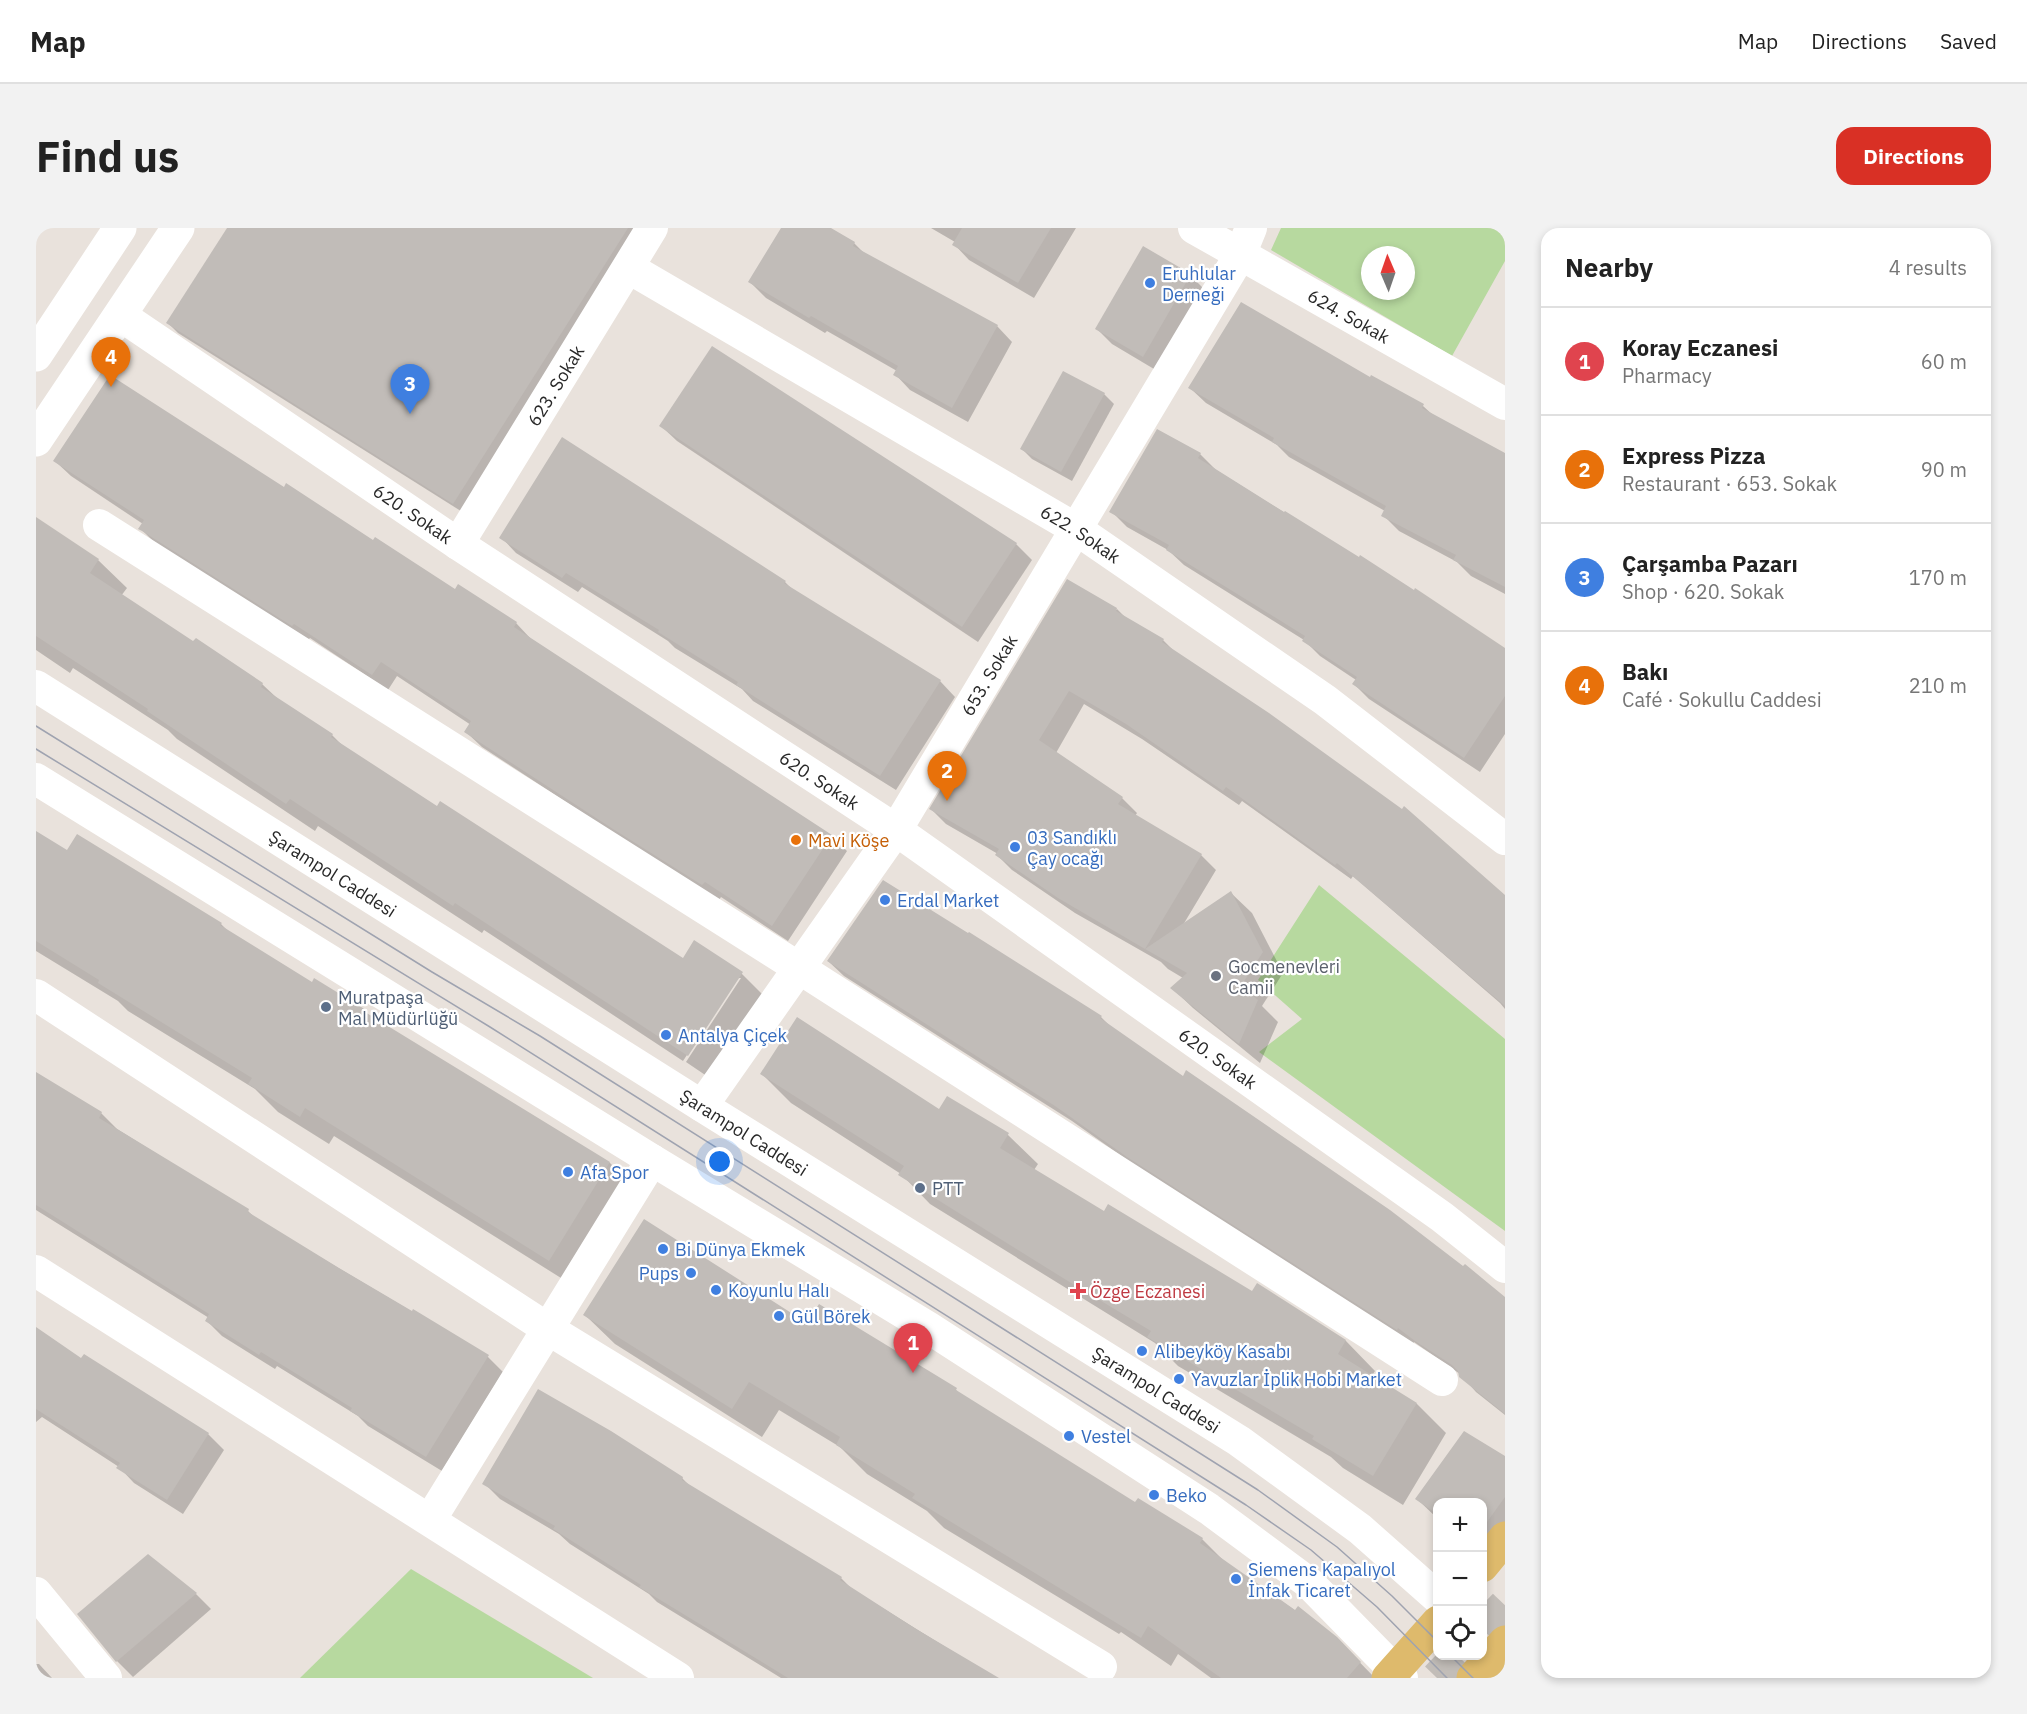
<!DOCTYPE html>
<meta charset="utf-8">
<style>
:root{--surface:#fff;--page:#f2f2f2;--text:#222;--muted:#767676;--line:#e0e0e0;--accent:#d93025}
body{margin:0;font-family:"IBM Plex Sans",sans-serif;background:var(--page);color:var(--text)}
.controls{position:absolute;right:18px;bottom:18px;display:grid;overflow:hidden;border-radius:12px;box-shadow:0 3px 9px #0003}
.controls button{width:54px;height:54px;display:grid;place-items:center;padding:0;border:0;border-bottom:2px solid var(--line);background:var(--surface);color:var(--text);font:30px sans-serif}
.compass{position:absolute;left:1325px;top:18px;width:54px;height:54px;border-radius:50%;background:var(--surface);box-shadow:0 3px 9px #0003;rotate:358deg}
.you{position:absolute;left:684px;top:934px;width:21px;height:21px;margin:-15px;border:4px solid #fff;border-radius:50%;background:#1a73e8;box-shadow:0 0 0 9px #1a73e833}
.badge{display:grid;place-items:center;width:39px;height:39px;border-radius:50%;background:var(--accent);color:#fff;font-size:20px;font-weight:700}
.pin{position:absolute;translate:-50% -50px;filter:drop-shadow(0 2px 3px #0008)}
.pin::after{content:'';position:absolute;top:32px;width:21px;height:18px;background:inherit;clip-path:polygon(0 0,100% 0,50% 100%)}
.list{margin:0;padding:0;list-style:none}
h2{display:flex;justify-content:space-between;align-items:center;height:78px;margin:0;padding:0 24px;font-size:26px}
h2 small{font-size:20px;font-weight:400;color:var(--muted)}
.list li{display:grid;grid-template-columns:39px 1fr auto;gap:18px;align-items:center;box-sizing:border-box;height:108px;padding:0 24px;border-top:2px solid var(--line)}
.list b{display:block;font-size:22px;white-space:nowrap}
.list p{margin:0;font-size:20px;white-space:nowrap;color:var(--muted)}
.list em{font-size:20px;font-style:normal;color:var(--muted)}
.icon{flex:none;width:33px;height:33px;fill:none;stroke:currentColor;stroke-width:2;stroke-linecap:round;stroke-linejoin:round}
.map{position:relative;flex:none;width:1469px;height:1450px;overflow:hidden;border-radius:18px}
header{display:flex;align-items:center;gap:36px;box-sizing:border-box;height:84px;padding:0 30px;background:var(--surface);border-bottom:2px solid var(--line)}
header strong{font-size:28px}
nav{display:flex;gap:33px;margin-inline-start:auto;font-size:21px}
.intro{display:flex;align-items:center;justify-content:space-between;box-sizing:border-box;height:144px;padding:0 36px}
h1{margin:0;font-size:42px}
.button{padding:15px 27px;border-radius:18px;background:var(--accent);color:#fff;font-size:21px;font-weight:700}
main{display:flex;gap:36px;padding:0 36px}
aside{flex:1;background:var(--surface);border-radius:18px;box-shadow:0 3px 9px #0003}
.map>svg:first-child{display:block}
.green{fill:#b7d99f;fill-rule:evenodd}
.shadow{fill:#0003}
.building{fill:#c1bcb8}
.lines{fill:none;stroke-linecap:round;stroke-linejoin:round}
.primary-tunnel{stroke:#c2bdb8;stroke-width:33;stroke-dasharray:33 16;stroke-linecap:butt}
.street{stroke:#fff;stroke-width:32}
.secondary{stroke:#fff;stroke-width:33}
.primary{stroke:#deba6c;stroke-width:33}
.tram{stroke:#9fa3b0;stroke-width:1.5}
.shop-dot{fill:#3f7fe0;stroke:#fff;stroke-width:2}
.food-dot{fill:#e8710a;stroke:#fff;stroke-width:2}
.worship-dot{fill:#6b7280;stroke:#fff;stroke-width:2}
.service-dot{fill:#5c6f8a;stroke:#fff;stroke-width:2}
.health-dot{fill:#e0444e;stroke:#fff;stroke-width:2}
.labels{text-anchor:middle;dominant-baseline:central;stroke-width:4.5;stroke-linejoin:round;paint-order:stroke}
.shop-label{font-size:18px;fill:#366cbe;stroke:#fff;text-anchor:start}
.street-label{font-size:18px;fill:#282828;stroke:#fff}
.food-label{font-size:18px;fill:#c56008;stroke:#fff;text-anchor:start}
.worship-label{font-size:18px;fill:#5b616d;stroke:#fff;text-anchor:start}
.service-label{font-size:18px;fill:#4e5e75;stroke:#fff;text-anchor:start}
.health-label{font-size:18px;fill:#be3a42;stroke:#fff;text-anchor:start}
</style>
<header>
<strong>Map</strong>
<nav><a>Map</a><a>Directions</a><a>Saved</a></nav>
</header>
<div class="intro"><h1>Find us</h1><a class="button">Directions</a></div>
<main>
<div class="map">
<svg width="1469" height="1450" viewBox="0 0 1469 1450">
<rect width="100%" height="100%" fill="#e9e2dc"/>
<g class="green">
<path d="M1245,0H1469V33L1416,128L1235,22ZM1334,27H1370V63H1334Z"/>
<polygon points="1283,657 1469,811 1469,1003 1223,824 1266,791 1222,752"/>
<polygon points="375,1341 557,1450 264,1450"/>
</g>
<g class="shadow">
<polygon points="192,0 609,0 428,285 142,105 132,95"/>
<polygon points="747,0 792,0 818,15 830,27 961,98 976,114 932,194 874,162 859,146 861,143 791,103 789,105 730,70 714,54"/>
<polygon points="895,0 1040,0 998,70 933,32 918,16 919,14"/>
<polygon points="1154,47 1170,63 1123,144 1076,116 1061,101"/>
<polygon points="676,120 980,316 996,332 942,414 641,213 625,198"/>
<polygon points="1335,149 1387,178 1398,188 1469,232 1469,366 1435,348 1421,334 1363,303 1347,287 1349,283 1253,229 1241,217 1170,175 1154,160 1334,151"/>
<polygon points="1068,166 1078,176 1036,253 996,231 986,221"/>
<polygon points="1164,226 1180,242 1469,422 1469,506 1444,544 1333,471 1318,456 1320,452 1284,428 1268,412 1148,337 1132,322 1091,299 1075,283"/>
<polygon points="19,233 248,261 419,363 480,395 495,411 795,608 811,623 752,713 685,669 683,672 594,616 446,519 430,504 435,497 361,448 352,462 274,410 272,412 120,316 104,300 107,296 35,248"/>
<polygon points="0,291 62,332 91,360 85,368 158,415 226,456 243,472 296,507 308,519 401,580 647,732 659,714 706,746 734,774 681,855 650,834 705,750 702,750 647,833 448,702 446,705 282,598 279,603 141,511 132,502 37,440 34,445 0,422"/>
<polygon points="465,309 749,354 756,361 904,453 919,469 860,562 717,473 706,461 639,420 632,413 546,359 542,364 480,325"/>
<polygon points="1081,381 1091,391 1127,412 1139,424 1469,669 1469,781 1464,775 1317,648 1315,651 1206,573 1203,577 1106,511 1048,476 1020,525 1086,570 1101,585 1099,588 1165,627 1180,642 1147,697 1195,665 1216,685 1247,745 1226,778 1242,794 1224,835 1157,780 1136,760 1147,750 1132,741 1125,734 1039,685 976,642 961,627 962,626 910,596 895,581"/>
<polygon points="0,604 31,624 185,696 192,703 277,756 279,752 335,789 574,935 602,963 541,1060 298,908 293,916 242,884 219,861 92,783 82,773 0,723"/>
<polygon points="792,733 1065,789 1076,800 1469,1070 1469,1187 1440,1164 1424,1146 1378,1114 1377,1116 1108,944 1036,893 808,748"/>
<polygon points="726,846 903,883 911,870 972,907 1002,936 998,942 1068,985 1216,1065 1221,1057 1310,1113 1339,1143 1335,1149 1381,1176 1410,1205 1367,1277 1307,1240 1295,1229 1142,1138 1119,1115 894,976 865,946 755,875"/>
<polygon points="0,852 65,885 81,901 212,983 220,991 452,1129 467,1144 406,1243 332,1198 322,1188 241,1138 239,1141 186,1108 171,1093 173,1090 0,982"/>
<polygon points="549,1087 772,1097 920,1162 925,1167 1100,1276 1166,1311 1193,1338 1300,1410 1339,1450 1175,1450 1142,1426 1135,1438 1085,1404 1083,1406 908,1300 891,1283 831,1246 804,1219 743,1182 726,1209 579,1116"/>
<polygon points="0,1100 46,1132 49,1128 172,1206 188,1222 147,1286 98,1255 83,1239 6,1189 0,1194"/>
<polygon points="1469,1229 1469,1320 1446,1323 1446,1274 1402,1274 1402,1291 1381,1271"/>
<polygon points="646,1250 655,1259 805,1350 816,1361 940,1438 952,1450 745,1450 621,1374 613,1366 534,1316 523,1306 464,1271 448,1255"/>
<polygon points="160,1366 175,1381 97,1449 81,1433 43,1386"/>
<polygon points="0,1436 3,1436 16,1450 0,1450"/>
</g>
<g class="building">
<polygon points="191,0 592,0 417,276 130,95"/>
<polygon points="745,0 795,0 819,14 817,18 962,97 916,180 857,147 862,138 775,88 773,90 712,54"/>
<polygon points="926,0 1015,0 982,55 916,17"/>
<polygon points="1107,18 1155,46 1107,129 1059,101"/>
<polygon points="1205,74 1334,149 1335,147 1388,176 1386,180 1469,225 1469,359 1417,332 1420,327 1345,288 1350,278 1236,214 1238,210 1152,160"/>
<polygon points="676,118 981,315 926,399 623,198"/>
<polygon points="1027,143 1069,165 1025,244 984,221"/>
<polygon points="74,147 248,259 250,255 337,312 339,309 419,361 422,356 481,394 478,399 796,607 736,698 669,654 666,657 577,601 428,504 435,493 345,434 336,447 258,396 256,398 106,303 102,301 108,292 17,233"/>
<polygon points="1121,201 1165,225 1162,230 1248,284 1249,283 1323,329 1324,327 1378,362 1379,360 1469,420 1469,468 1428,530 1316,456 1321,449 1266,413 1269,408 1130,322 1133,317 1073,284"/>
<polygon points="526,209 750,353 748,355 905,452 844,548 700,457 702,454 622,404 623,402 530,345 526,350 463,310"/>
<polygon points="0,289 63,331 54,345 157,413 160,410 227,455 225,459 297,506 295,509 401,578 404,573 647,730 658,712 707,744 652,828 419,675 417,678 254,571 250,576 111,483 112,481 0,408"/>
<polygon points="1031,351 1081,380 1080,383 1128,411 1126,414 1233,485 1366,581 1368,578 1469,667 1469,778 1301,635 1299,637 1190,559 1187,563 1090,496 1033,463 1003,512 1087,569 1082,576 1166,626 1109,721 1022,670 959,627 963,621 893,581"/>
<polygon points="0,603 31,622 41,606 186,695 184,697 276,754 278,750 330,782 329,784 574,934 513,1033 269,880 264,889 212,856 216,850 62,755 63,752 0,713"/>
<polygon points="847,652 932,705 933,704 1066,788 1064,790 1147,848 1150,842 1354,982 1427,1038 1429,1036 1469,1069 1469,1186 1423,1149 1422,1143 1416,1137 1379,1113 1362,1100 1361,1102 1091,929 1019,878 791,733"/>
<polygon points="1195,663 1227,724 1205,758 1222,772 1203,816 1134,760 1151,745 1109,721"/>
<polygon points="761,789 903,881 911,868 973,905 964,920 1068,983 1072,976 1216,1063 1221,1055 1310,1112 1302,1126 1381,1175 1337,1248 1276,1211 1278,1208 1111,1109 1115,1103 1027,1050 862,947 868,938 724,846"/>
<polygon points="0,844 66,884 63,890 213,981 212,984 303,1040 376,1083 377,1081 453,1127 390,1229 314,1183 316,1180 225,1124 223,1127 169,1093 173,1086 0,977"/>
<polygon points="608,991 771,1095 783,1076 921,1160 920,1162 1099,1274 1102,1270 1167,1310 1164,1315 1259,1382 1262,1378 1301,1409 1325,1434 1311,1450 1185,1450 1112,1398 1105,1410 876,1270 879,1266 800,1217 804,1209 713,1154 696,1181 547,1087"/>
<polygon points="0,1099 45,1130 48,1126 173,1205 131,1272 80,1240 84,1235 0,1181"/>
<polygon points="502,1161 575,1203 647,1249 646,1252 806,1349 804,1352 880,1401 963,1450 752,1450 603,1359 605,1357 517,1301 519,1298 446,1256"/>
<polygon points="1428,1203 1469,1228 1469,1269 1446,1301 1446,1275 1401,1275 1401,1286 1379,1271"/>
<polygon points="112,1326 161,1365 80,1434 41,1386"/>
</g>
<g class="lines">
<g class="primary-tunnel">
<polyline points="1446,1401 1469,1377"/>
<polyline points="1401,1450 1422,1428"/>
</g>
<g class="street">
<path id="s1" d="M1158,0L1469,176"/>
<path id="s2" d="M593,40L1040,301L1289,472L1469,611"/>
<path id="s3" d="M84,87L422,316L860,602L1406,989L1469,1039"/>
<polyline points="63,297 763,740 1406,1152"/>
<path id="s4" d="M422,316L616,0"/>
<path id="s5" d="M0,458L666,878L1203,1213L1324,1301L1402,1370"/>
<polyline points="0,551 616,932 893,1100 1173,1281 1273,1355 1366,1450"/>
<polyline points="0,767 512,1101 1065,1439"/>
<path id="s6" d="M666,878L860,602L1204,27L1215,0"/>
<polyline points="0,1043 642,1450"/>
<polyline points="394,1292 616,932"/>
<polyline points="0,1365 70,1450"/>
</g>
<g class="secondary">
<polyline points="0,127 84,0"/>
<polyline points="0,212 142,0"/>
</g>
<g class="primary">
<polyline points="1446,1338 1469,1310"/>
<polyline points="1352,1450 1402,1394"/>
<polyline points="1437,1450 1469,1414"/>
</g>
<g class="tram">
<polyline points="0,498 396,744 504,808 1222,1262 1301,1319 1356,1368 1402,1414"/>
<polyline points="0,521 454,799 1210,1277 1275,1322 1341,1379 1411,1450"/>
<polyline points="1415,1428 1437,1450"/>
</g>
</g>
<g class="shop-dot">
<circle cx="1114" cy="55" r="6"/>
<circle cx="979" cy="619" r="6"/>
<circle cx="849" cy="672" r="6"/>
<circle cx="630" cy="807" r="6"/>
<circle cx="532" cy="944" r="6"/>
<circle cx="627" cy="1021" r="6"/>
<circle cx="655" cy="1045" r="6"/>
<circle cx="680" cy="1062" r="6"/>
<circle cx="743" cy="1088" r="6"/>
<circle cx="1106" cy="1123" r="6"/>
<circle cx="1143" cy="1151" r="6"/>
<circle cx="1033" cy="1208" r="6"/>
<circle cx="1118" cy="1267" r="6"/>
<circle cx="1200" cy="1351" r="6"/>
</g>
<circle class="food-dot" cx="760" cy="612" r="6"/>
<circle class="worship-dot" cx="1180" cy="748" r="6"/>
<g class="service-dot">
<circle cx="290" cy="779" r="6"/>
<circle cx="884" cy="960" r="6"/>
</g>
<path class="health-dot" d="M1039 1054h6v6h6v6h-6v6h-6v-6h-6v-6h6z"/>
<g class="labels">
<g class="shop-label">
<text x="1126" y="45">Eruhlular<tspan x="1126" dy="21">Derneği</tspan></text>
<text x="991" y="609">03 Sandıklı<tspan x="991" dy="21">Çay ocağı</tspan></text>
<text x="861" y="672">Erdal Market</text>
<text x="642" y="807">Antalya Çiçek</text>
<text x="544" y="944">Afa Spor</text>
<text x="639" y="1021">Bi Dünya Ekmek</text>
<text x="643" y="1045" text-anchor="end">Pups</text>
<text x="692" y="1062">Koyunlu Halı</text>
<text x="755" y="1088">Gül Börek</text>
<text x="1118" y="1123">Alibeyköy Kasabı</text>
<text x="1155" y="1151">Yavuzlar İplik Hobi Market</text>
<text x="1045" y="1208">Vestel</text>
<text x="1130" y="1267">Beko</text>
<text x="1212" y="1341">Siemens Kapalıyol<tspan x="1212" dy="21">İnfak Ticaret</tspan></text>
</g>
<g class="street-label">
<text stroke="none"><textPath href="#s1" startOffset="178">624. Sokak</textPath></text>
<text stroke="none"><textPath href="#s4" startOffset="186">623. Sokak</textPath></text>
<text stroke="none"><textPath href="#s3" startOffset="354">620. Sokak</textPath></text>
<text stroke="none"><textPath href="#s2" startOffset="524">622. Sokak</textPath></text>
<text stroke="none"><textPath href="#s6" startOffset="518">653. Sokak</textPath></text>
<text stroke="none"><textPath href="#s3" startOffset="840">620. Sokak</textPath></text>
<text stroke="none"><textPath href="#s5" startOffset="351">Şarampol Caddesi</textPath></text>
<text stroke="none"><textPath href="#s3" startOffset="1326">620. Sokak</textPath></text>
<text stroke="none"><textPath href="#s5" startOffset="837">Şarampol Caddesi</textPath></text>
<text stroke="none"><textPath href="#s5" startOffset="1323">Şarampol Caddesi</textPath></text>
</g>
<g class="food-label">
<text x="772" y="612">Mavi Köşe</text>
</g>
<g class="worship-label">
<text x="1192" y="738">Gocmenevleri<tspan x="1192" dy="21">Camii</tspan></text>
</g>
<g class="service-label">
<text x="302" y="769">Muratpaşa<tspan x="302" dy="21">Mal Müdürlüğü</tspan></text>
<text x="896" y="960">PTT</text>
</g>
<g class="health-label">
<text x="1054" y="1063">Özge Eczanesi</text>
</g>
</g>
</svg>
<div class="controls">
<button>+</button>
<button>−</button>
<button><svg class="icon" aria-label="locate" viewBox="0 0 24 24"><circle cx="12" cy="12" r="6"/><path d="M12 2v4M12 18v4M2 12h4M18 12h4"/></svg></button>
</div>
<svg class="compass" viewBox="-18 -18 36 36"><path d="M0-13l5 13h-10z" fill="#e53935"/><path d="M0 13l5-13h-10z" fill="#767676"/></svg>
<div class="you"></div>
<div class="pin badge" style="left:877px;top:1145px;background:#e0444e">1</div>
<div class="pin badge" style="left:911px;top:573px;background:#e8710a">2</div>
<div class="pin badge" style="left:374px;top:186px;background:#3f7fe0">3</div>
<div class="pin badge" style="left:75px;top:159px;background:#e8710a">4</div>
</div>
<aside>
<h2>Nearby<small>4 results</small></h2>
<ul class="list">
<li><span class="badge" style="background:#e0444e">1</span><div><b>Koray Eczanesi</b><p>Pharmacy</p></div><em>60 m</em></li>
<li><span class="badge" style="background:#e8710a">2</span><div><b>Express Pizza</b><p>Restaurant · 653. Sokak</p></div><em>90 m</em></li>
<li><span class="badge" style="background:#3f7fe0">3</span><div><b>Çarşamba Pazarı</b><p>Shop · 620. Sokak</p></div><em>170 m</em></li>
<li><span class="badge" style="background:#e8710a">4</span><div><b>Bakı</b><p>Café · Sokullu Caddesi</p></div><em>210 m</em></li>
</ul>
</aside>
</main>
